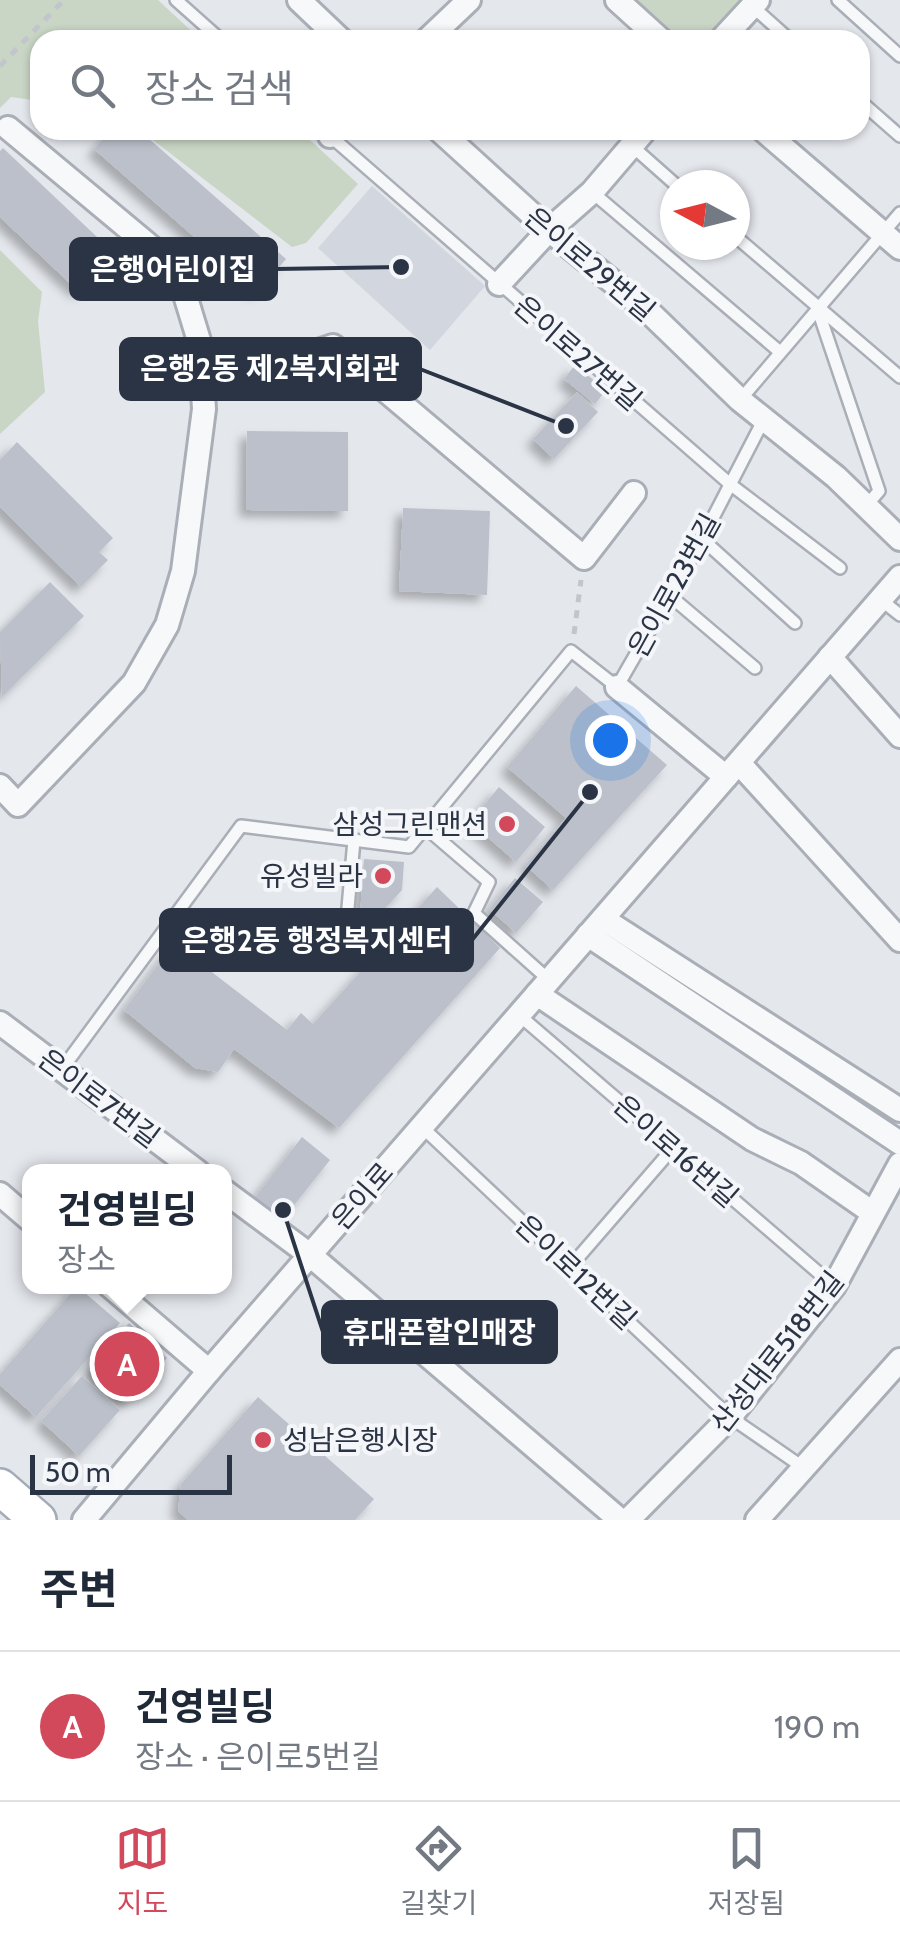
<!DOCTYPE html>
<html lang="ko">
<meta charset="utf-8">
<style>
:root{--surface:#fff;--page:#f2f2f3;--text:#1f2937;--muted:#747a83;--line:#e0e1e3;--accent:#d1495b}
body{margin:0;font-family:Cabin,"Noto Sans KR",sans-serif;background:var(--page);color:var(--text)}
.compass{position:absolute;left:660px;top:170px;width:90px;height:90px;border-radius:50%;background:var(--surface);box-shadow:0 2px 8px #0004;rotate:277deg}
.scale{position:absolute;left:30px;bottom:25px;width:202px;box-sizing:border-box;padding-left:10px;border:5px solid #2b3445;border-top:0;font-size:28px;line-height:35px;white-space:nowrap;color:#2b3445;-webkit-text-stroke:8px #f4f6f9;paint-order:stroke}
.you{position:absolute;left:610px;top:740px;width:35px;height:35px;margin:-25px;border:8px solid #fff;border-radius:50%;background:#1a73e8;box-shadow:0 0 0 15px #1a73e833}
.badge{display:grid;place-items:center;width:65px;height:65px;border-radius:50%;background:var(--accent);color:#fff;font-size:32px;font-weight:700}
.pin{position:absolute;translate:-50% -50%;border:5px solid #fff;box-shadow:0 2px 10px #0006}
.popup{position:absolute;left:22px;top:1164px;width:210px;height:130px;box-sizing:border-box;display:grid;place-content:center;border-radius:20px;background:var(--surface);filter:drop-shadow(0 2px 8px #0005);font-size:32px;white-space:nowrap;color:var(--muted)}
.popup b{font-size:38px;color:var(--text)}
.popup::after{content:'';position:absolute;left:50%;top:100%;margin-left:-20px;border:20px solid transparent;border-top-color:var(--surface)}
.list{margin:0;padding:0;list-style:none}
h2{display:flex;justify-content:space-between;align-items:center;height:130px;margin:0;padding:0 40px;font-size:42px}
h2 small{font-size:32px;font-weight:400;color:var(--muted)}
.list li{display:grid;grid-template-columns:65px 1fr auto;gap:30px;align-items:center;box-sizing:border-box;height:150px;padding:0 40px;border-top:2px solid var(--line)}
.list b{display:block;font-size:38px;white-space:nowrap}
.list p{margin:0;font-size:32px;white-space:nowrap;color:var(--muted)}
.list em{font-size:32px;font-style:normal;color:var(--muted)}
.icon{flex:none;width:55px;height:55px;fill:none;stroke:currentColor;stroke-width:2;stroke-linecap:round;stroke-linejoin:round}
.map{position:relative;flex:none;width:900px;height:1520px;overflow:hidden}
.search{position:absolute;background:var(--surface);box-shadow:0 2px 8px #0004;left:30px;right:30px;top:30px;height:110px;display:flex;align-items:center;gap:25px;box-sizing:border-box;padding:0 35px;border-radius:30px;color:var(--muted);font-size:38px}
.sheet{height:280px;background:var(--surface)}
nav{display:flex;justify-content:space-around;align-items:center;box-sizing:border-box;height:140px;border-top:2px solid var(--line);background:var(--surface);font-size:28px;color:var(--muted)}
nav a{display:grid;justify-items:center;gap:5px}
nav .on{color:var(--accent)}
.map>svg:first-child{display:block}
.built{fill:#d2d6de}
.green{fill:#c9d6c5}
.building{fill:#bbc0ca;filter:url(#shadow)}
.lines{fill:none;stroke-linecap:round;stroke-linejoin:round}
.lane-casing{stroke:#a9aeb7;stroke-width:16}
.street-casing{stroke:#a9aeb7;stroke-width:28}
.primary-casing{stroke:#a3abb8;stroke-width:40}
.path{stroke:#c2c5cb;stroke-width:5;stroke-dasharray:8 8;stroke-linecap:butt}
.lane{stroke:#f7f8fa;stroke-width:11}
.street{stroke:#f7f8fa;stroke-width:22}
.primary{stroke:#fff;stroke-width:35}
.poi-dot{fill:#d1495b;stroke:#f4f6f9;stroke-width:4}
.labels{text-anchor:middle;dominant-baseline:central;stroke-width:8;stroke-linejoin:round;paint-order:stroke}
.street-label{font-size:28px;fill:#2b3445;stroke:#f4f6f9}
.poi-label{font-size:28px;fill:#2b3445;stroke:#f4f6f9;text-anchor:end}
.leader{fill:none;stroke:#2b3445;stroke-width:4}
.callout-dot{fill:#2b3445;stroke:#f4f6f9;stroke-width:4}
.callout{fill:#2b3445;stroke:#2b3445;stroke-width:4}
.callout-label{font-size:30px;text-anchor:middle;font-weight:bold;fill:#fff}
</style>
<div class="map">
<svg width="900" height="1520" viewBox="0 0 900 1520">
<defs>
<filter id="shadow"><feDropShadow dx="-7" dy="7" stdDeviation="5" flood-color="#0004"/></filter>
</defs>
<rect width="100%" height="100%" fill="#e4e7ec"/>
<polygon class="built" points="372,186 485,286 430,350 318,248"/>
<g class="green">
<polygon points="0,0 158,0 201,40 40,40 40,101 11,97 0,108"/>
<polygon points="628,0 740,0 707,40 670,40"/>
<polygon points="140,130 299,130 358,184 306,243 292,247"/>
<polygon points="0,250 42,292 38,321 45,392 0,434"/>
</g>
<g class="building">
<polygon points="111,130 139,130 286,259 257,292 94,149"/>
<polygon points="3,148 115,254 79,292 0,217 0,151"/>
<polygon points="575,365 606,390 595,404 564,379"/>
<polygon points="577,392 598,412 554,459 533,439"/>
<polygon points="247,431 348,432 348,511 246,510"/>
<polygon points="17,442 113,538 99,552 108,560 81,587 0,507 0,460"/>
<polygon points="403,508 490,511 487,595 399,591"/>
<polygon points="50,582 84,616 2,697 0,632"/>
<polygon points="576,686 667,765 553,890 525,865 566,818 507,767"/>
<polygon points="499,787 545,827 516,862 470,822"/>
<polygon points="364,859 404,862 402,890 378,916 360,915"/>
<polygon points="515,878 543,902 516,933 489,909"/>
<polygon points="437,887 500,948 339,1128 234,1049 218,1072 195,1068 124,1010 174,943 287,1030 301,1013 313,1024"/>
<polygon points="302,1137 330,1160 283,1219 255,1197"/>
<polygon points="77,1286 120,1323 36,1417 0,1385 0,1374"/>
<polygon points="129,1323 167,1358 126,1404 88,1369"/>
<polygon points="82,1376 120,1410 79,1456 41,1421"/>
<polygon points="258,1397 374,1499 355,1520 188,1520 178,1511 181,1484"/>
</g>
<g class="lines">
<g class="lane-casing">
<g id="lane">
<polyline points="176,0 221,40"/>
<polyline points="838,0 900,56"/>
<polyline points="752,6 790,40"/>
<polyline points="860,101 900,136"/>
<polyline points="328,134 730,484 840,568"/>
<polyline points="632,146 676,185"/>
<polyline points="592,192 780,352"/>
<polyline points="735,236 900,377"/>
<polyline points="818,310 879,491 866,506"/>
<polyline points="740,400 900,213"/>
<polyline points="702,539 795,623"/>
<polyline points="669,595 755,668"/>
<polyline points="881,600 900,615"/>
<polyline points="425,827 489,882 474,913 549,980"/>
<polyline points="347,919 354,840"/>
<polyline points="519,1015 834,1286"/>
<polyline points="62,1069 241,826 409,847 571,651 617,687 702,539 764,419"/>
<polyline points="422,1127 730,1417 804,1468"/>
<polyline points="570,1267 673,1148"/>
</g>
</g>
<g class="street-casing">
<g id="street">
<polyline points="299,0 341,40"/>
<polyline points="617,0 661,40"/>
<polyline points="427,40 469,0"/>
<polyline points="721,40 758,0"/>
<polyline points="439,130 549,230 647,310 740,400 836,477 900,539"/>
<polyline points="763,130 900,248"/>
<polyline points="330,136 336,130"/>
<polyline points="499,284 549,230 592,192 645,130"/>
<polyline points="203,390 333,346 584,558 634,493"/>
<polyline points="830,657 900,736"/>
<polyline points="617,687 726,777"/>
<polyline points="739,763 900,940"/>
<polyline points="0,786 18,805 134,683 167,625 183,571 204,409 200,344 182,285 158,253 8,128"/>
<polyline points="603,919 900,1110"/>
<polyline points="588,935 900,1143"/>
<polyline points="537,994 752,1139 801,1163 873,1213"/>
<polyline points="0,1023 198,1172"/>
<polyline points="224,1191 310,1255 620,1520"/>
<polyline points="0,1194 29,1219"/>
<polyline points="110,1286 209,1371"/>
<polyline points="84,1520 209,1371 900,577"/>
<polyline points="628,1520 730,1417 834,1286 900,1164"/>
<polyline points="757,1520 900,1360"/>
</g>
</g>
<g class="primary-casing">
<polyline id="primary" points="0,1487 38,1520"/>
</g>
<g class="path">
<polyline points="0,66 64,0"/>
<polyline points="574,634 581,580"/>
</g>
<use href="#lane" class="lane"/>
<use href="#street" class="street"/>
<use href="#primary" class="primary"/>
</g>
<g class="poi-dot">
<circle cx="507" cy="824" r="10"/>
<circle cx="383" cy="876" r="10"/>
<circle cx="263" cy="1440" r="10"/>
</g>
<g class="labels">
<g class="street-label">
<text transform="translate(590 264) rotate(40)">은이로29번길</text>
<text transform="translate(578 353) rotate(41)">은이로27번길</text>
<text transform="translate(674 585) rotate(-61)">은이로23번길</text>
<text transform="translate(99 1098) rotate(37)">은이로7번길</text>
<text transform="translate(676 1151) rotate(41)">은이로16번길</text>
<text transform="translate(362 1196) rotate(-49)">은이로</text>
<text transform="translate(576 1272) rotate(43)">은이로12번길</text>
<text transform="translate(777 1352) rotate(-52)">산성대로518번길</text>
</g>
<g class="poi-label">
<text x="487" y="824">삼성그린맨션</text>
<text x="363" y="876">유성빌라</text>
<text x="283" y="1440" text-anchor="start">성남은행시장</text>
</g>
</g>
<path class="leader" d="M401 267L276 269M566 426L420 369M590 792L472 940M283 1210L323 1332"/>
<g class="callout-dot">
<circle cx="401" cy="267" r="10"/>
<circle cx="566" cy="426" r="10"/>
<circle cx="590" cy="792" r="10"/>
<circle cx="283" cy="1210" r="10"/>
</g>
<g class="callout">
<rect x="71" y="239" width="205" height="60" rx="10"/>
<rect x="121" y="339" width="299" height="60" rx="10"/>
<rect x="161" y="910" width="311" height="60" rx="10"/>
<rect x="323" y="1302" width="233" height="60" rx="10"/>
</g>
<g class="callout-label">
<text x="173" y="280">은행어린이집</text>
<text x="270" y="379">은행2동 제2복지회관</text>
<text x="317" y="951">은행2동 행정복지센터</text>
<text x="439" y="1343">휴대폰할인매장</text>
</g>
</svg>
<svg class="compass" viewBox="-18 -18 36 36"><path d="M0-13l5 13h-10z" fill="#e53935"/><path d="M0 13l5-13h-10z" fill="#747a83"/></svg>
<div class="scale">50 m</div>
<div class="you"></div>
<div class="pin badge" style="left:127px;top:1364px">A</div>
<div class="popup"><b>건영빌딩</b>장소</div>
<div class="search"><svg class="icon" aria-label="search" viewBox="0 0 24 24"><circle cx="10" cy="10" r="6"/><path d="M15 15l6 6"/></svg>장소 검색</div>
</div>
<section class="sheet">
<h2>주변<small></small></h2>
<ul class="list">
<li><span class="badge">A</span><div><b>건영빌딩</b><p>장소 · 은이로5번길</p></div><em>190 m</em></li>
</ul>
</section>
<nav>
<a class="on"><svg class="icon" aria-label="map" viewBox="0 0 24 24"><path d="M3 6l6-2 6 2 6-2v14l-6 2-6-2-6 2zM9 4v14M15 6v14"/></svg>지도</a>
<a><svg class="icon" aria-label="directions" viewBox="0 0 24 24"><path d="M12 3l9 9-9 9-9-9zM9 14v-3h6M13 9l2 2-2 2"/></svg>길찾기</a>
<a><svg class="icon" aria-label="saved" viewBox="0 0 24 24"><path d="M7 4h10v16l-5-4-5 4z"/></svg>저장됨</a>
</nav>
